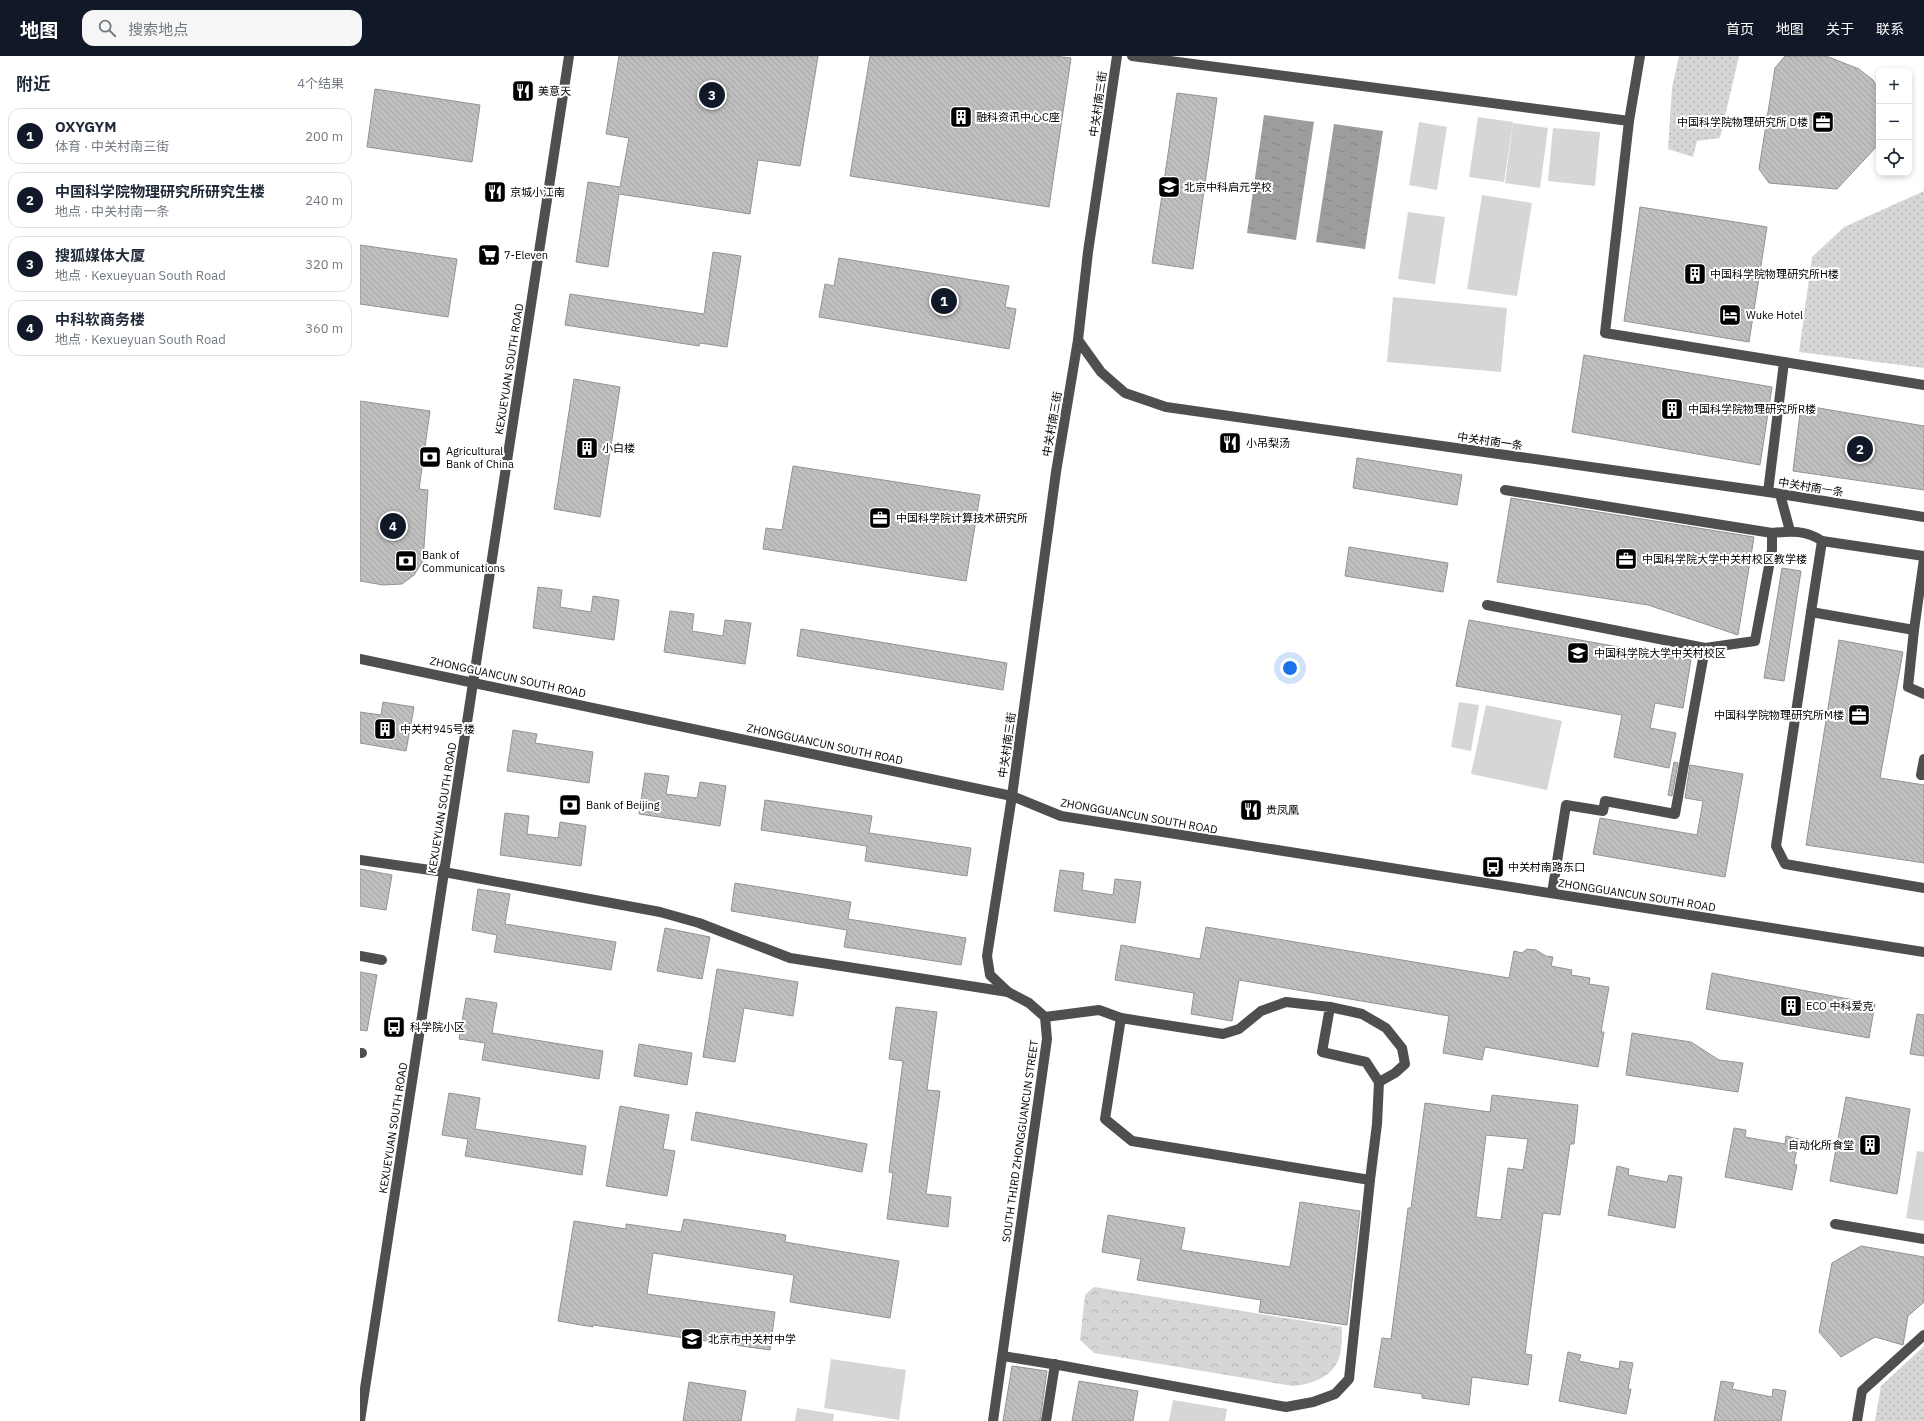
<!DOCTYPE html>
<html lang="zh">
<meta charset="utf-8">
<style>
:root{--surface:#fff;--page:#f6f6f7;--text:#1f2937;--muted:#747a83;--line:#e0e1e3;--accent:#111827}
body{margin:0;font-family:"IBM Plex Sans","Noto Sans SC",sans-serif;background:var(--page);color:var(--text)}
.controls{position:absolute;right:12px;top:12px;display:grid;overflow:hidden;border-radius:8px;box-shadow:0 2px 6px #0003}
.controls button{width:36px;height:36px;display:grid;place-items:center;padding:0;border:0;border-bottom:1px solid var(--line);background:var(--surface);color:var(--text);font:20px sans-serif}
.you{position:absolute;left:930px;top:612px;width:14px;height:14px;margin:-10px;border:3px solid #fff;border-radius:50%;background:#1a73e8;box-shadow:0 0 0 6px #1a73e833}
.badge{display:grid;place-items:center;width:26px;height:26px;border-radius:50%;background:var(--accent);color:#fff;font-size:13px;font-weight:700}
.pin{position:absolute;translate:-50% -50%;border:2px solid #fff;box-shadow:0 1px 4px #0006}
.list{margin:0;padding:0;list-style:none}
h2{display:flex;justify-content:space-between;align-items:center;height:52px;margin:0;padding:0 16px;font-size:17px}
h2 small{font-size:13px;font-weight:400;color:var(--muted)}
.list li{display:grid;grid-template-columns:26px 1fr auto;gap:12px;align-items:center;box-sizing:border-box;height:56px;margin:0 8px 8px;padding:0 8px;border:1px solid var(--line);border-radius:12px}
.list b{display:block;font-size:15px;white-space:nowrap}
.list p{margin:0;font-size:13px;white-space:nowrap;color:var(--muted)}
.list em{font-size:13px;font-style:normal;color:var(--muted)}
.icon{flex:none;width:22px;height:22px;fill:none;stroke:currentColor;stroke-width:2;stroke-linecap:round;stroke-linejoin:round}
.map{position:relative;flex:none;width:1564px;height:1365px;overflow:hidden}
header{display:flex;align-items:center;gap:24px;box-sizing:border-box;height:56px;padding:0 20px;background:var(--accent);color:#fff}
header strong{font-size:19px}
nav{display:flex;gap:22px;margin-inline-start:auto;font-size:14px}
.search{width:280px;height:36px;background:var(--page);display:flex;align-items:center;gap:10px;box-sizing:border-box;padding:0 14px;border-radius:12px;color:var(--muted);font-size:15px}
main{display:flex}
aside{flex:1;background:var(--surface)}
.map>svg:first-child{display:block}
.grass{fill:url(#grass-dots)}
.forest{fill:url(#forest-crowns)}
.garden{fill:#d6d6d6}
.water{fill:url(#water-ripples)}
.building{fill:url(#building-back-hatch);stroke:#939393;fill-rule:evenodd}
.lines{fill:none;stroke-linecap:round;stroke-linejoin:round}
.minor{stroke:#4f4f4f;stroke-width:10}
.labels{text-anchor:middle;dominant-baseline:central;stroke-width:4;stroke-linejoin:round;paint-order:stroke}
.poi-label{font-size:11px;fill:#000;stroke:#fff;text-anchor:start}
.street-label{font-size:11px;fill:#000;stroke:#fff}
</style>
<header>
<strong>地图</strong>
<div class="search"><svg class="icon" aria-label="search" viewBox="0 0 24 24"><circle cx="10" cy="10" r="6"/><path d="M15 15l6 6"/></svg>搜索地点</div>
<nav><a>首页</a><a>地图</a><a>关于</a><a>联系</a></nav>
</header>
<main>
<aside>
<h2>附近<small>4个结果</small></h2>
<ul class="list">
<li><span class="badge">1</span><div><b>OXYGYM</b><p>体育 · 中关村南三街</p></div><em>200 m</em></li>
<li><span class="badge">2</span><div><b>中国科学院物理研究所研究生楼</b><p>地点 · 中关村南一条</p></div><em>240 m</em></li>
<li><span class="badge">3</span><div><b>搜狐媒体大厦</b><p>地点 · Kexueyuan South Road</p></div><em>320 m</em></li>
<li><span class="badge">4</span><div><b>中科软商务楼</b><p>地点 · Kexueyuan South Road</p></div><em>360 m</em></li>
</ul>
</aside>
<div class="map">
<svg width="1564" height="1365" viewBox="0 0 1564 1365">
<defs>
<pattern id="grass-dots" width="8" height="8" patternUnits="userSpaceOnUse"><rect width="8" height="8" fill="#d6d6d6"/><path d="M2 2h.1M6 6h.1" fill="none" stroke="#b6b6b6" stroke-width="1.8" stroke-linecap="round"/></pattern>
<pattern id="forest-crowns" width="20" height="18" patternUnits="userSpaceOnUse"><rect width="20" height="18" fill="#d6d6d6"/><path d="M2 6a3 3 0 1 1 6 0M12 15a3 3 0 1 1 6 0" fill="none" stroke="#b6b6b6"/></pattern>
<pattern id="water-ripples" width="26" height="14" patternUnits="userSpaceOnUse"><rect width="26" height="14" fill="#9d9d9d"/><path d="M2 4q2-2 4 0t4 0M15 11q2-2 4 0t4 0" fill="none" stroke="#858585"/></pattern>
<pattern id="building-back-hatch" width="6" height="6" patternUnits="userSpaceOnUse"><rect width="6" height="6" fill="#bfbfbf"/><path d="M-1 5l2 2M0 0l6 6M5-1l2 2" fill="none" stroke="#a2a2a2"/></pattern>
</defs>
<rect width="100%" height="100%" fill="#fff"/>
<g class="grass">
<polygon points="1319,0 1379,0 1360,82 1337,85 1333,101 1308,93 1312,32"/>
<polygon points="1564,135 1564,312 1439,296 1452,201 1484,171"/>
<polygon points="1564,1290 1564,1365 1515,1365 1521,1330"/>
</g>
<path class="forest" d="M734,1231L982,1271C982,1280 982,1291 980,1299C974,1321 953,1328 933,1330L734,1297L720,1284L725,1239Z"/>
<g class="garden">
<polygon points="1118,61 1153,66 1144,126 1109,121"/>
<polygon points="1059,66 1087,71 1077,134 1049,129"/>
<polygon points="1153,67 1188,72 1180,132 1145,127"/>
<polygon points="1193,72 1240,76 1235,130 1188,125"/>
<polygon points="1122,139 1172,147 1157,240 1107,233"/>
<polygon points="1048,156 1085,161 1075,228 1038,223"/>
<polygon points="1033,241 1147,252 1141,316 1027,306"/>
<polygon points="1099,646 1119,649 1111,695 1091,691"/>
<polygon points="1126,649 1202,665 1187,734 1111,718"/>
<polygon points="1557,1095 1564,1096 1564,1165 1546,1162"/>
<polygon points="471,1303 546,1314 539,1364 464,1352"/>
<polygon points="813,1344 867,1353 865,1365 809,1365"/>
<polygon points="437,1352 474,1358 473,1365 435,1365"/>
</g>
<g class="water">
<polygon points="904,59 954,66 936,184 887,177"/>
<polygon points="974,68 1023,75 1005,193 956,186"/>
</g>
<g class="building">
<polygon points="259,0 458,0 440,110 398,104 390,158 259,138 248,211 216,206 228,126 260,131 269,82 246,78"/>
<polygon points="510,0 695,0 711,2 689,151 490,120"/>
<polygon points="1425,0 1466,0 1499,13 1513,24 1519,36 1519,78 1517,90 1477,133 1409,127 1399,113 1415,12"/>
<polygon points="15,33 120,49 112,106 7,91"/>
<polygon points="817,37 857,42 833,213 792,207"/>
<polygon points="1280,151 1407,171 1389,286 1264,265"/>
<polygon points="0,189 97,203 88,261 0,248"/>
<polygon points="353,196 381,200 367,291 340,287 339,290 205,269 210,238 344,258"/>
<polygon points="479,202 649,230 645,251 656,253 649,293 459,261 465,228 474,230"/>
<polygon points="1224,299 1412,331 1400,409 1212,376"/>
<polygon points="214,323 260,331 240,461 194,453"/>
<polygon points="0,345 70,355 59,433 68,434 63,505 54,519 42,528 23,529 0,525"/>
<polygon points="1441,349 1564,370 1564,434 1433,415"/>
<polygon points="997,402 1102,419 1097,449 993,432"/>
<polygon points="433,410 620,439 606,525 403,493 406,472 422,474"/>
<polygon points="1151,442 1394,481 1378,579 1288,549 1137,526"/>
<polygon points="989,491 1088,507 1083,536 985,520"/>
<polygon points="1422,512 1441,515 1424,625 1404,622"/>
<polygon points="178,531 202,534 200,551 231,556 233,540 259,544 254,584 173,572"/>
<polygon points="310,555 334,558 332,575 363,580 365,564 391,567 385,608 304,596"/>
<polygon points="1109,564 1331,604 1323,652 1295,647 1290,672 1316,677 1309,712 1254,701 1262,659 1096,630"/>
<polygon points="441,573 647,607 643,634 437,600"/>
<polygon points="1479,584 1543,596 1520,722 1564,729 1564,807 1446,789"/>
<polygon points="23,646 54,651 46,695 0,687 0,656 21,659"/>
<polygon points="153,674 177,678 175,687 233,696 229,727 147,715"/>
<polygon points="1314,706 1318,707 1312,740 1308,739"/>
<polygon points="1330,709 1383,718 1365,821 1233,798 1240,762 1337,779 1343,745 1325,742"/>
<polygon points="285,717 309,720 306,738 337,742 340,726 366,730 360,770 279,758"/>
<polygon points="405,744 512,760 509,777 611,792 607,820 505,805 507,790 401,774"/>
<polygon points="145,757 169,760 167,778 198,782 200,766 226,770 221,810 140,799"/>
<polygon points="0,813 32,819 26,854 0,850"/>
<polygon points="700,814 724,817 722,834 753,839 755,823 781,826 775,867 694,855"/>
<polygon points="375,827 491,846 488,863 606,882 601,909 484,891 487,874 371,855"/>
<polygon points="118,833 150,838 145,868 256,886 251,914 134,896 137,879 112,874"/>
<polygon points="846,871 1149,922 1154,895 1162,897 1167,893 1176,894 1186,900 1193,901 1191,910 1212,914 1211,919 1230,922 1229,928 1249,931 1241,976 1244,976 1238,1011 1125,991 1122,1004 1083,997 1089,960 879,924 872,965 831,958 834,937 755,924 761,889 840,903"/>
<polygon points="305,872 350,881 342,923 297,915"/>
<polygon points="357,913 438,926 433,960 384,952 375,1006 343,1001"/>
<polygon points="0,916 17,919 7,975 0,974"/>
<polygon points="1352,917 1515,948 1509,982 1346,953"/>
<polygon points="106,942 137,947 132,977 243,995 239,1023 122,1004 125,987 99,983"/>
<polygon points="536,951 577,956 567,1034 580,1035 566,1138 591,1141 588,1171 527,1163 533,1117 529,1116 543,1005 529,1003"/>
<polygon points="1557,958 1564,959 1564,1000 1550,998"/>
<polygon points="1272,977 1331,986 1359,1004 1383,1007 1378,1036 1266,1019"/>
<polygon points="279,988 332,997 327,1029 274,1020"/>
<polygon points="89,1037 120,1042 115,1073 226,1090 222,1119 105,1100 108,1083 82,1079"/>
<path d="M1132,1039L1218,1049L1214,1088H1210L1200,1159L1183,1157L1165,1298L1172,1299L1168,1329L1112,1321L1109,1349L1062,1342V1338L1014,1331L1022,1282L1031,1283L1048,1152H1051L1065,1047L1130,1056ZM1126,1079L1168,1083L1163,1114L1148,1112L1141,1164L1116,1161Z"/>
<polygon points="1486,1041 1550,1053 1537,1138 1470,1125"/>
<polygon points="260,1050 309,1059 303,1093 315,1095 307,1140 246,1130"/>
<polygon points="336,1056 507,1088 502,1116 331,1084"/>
<polygon points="1374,1072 1386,1074 1385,1081 1425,1088 1426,1080 1439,1083 1434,1108 1437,1109 1432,1134 1365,1121"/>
<polygon points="1257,1110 1269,1113 1268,1119 1307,1126 1309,1119 1322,1121 1315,1172 1248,1159"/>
<polygon points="940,1146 1000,1155 987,1269 899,1256 901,1244 777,1224 781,1203 742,1196 748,1159 825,1172 821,1194 930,1211"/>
<polygon points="324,1163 426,1179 425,1186 539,1205 530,1262 430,1246 434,1219 293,1197 287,1238 415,1256 410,1294 233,1269 233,1271 198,1265 214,1165 266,1173 266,1168 321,1176"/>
<polygon points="1501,1190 1564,1201 1564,1246 1548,1260 1543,1289 1515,1281 1481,1301 1459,1276 1472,1207"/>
<polygon points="1208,1296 1221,1299 1219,1305 1259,1313 1260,1305 1273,1307 1268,1333 1271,1333 1266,1358 1199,1345"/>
<polygon points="652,1310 687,1315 680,1365 643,1365"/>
<polygon points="719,1325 778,1335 773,1365 712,1365"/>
<polygon points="1361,1325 1374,1327 1372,1333 1412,1341 1413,1333 1426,1335 1421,1365 1354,1365"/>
<polygon points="329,1326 386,1335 381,1365 323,1365"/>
</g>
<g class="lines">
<g class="minor">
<polyline points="772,0 1269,65 1245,277 1424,306 1408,436"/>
<polyline points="1269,65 1280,0"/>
<polyline points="718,284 741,316 765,337 806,351 1408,436 1564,461"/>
<polyline points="1424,306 1564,329"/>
<polyline points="1145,434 1412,477"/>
<polyline points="1420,438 1430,475"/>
<polyline points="1462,485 1564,500"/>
<path d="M1127,549L1345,592L1395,585L1412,494V477C1430,475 1447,474 1462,485L1451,556L1554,574L1564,503"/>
<polyline points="1451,556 1416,790 1425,808 1564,832"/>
<polyline points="1554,574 1548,631 1564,638"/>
<polyline points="0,603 652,740 701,760 1564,896"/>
<polyline points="1564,703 1561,719 1564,719"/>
<polyline points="0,804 84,816 300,856 339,867 430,902 648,936"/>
<polyline points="1192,837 1206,749 1243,755 1245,745 1315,758 1345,592"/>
<polyline points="0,900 22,904"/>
<polyline points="970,951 1002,958 1026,972 1042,992 1045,1008 1035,1017 1019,1026"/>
<polyline points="761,962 863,978 879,973 901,955 926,946 970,951 962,996 1006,1006 1019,1026 1017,1068 1010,1124"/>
<polyline points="0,997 2,997"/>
<polyline points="1475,1168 1564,1183"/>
<polyline points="643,1300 704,1310 926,1351 953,1346 975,1338 989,1323 1010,1124 772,1085 745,1063 761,962 739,954 685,961"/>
<polyline points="0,1365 209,0"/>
<polyline points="633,1365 687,983 685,961 669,947 648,936 630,919 627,900 652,740 696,416 718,284 728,196 757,0"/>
<polyline points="686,1365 695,1308"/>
<polyline points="1497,1365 1502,1335 1564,1279"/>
</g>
</g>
<defs>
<g id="restaurant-square" transform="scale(1.15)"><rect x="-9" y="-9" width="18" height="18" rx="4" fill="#000" stroke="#fff"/><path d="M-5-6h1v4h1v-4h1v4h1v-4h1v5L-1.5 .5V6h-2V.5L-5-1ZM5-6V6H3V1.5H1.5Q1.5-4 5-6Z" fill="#fff"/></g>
<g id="building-square" transform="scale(1.15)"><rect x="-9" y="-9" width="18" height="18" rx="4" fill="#000" stroke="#fff"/><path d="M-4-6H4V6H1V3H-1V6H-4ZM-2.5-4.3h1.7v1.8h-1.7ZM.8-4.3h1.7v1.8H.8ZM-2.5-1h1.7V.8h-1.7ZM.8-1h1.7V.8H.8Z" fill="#fff"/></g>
<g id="office-square" transform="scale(1.15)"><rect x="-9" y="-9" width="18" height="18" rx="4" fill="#000" stroke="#fff"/><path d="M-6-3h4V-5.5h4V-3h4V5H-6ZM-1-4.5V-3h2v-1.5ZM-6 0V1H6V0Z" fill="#fff"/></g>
<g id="school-square" transform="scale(1.15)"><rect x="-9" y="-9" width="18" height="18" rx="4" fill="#000" stroke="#fff"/><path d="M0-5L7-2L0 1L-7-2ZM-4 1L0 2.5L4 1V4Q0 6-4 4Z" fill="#fff"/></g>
<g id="supermarket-square" transform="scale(1.15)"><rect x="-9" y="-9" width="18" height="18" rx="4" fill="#000" stroke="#fff"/><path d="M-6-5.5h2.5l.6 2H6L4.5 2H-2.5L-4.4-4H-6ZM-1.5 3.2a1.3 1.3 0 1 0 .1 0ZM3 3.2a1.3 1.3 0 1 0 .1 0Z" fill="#fff"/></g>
<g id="hotel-square" transform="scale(1.15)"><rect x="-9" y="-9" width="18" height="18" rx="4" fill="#000" stroke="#fff"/><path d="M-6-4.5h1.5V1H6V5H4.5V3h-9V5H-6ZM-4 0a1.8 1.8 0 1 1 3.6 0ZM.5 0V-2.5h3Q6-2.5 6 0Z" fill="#fff"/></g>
<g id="bank-square" transform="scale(1.15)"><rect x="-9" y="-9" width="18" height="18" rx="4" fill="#000" stroke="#fff"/><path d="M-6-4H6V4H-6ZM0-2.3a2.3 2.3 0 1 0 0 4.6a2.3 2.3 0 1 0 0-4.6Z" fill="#fff"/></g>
<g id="university-square" transform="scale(1.15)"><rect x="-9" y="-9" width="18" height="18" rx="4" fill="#000" stroke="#fff"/><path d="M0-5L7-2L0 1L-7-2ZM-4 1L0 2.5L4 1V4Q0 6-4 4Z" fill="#fff"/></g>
<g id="bus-square" transform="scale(1.15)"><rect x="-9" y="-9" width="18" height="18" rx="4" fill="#000" stroke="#fff"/><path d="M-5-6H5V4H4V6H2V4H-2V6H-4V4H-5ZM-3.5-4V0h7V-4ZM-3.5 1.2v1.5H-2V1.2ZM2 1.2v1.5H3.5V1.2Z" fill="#fff"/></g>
</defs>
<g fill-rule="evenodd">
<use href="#restaurant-square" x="163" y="35"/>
<use href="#building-square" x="601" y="61"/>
<use href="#office-square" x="1463" y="66"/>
<use href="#school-square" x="809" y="131"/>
<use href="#restaurant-square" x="135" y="136"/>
<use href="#supermarket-square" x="129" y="199"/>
<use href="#building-square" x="1335" y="218"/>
<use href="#hotel-square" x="1370" y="259"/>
<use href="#building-square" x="1312" y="353"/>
<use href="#restaurant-square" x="870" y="387"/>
<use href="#building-square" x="227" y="392"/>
<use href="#bank-square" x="70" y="401"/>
<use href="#office-square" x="520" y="462"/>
<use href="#office-square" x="1266" y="503"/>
<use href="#bank-square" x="46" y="505"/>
<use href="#university-square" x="1218" y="597"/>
<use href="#office-square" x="1499" y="659"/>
<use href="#building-square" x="25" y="673"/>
<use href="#bank-square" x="210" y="749"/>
<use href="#restaurant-square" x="891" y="754"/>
<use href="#bus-square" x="1133" y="811"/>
<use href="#building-square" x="1431" y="950"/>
<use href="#bus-square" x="34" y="971"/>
<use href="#building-square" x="1510" y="1089"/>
<use href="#school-square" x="332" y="1283"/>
</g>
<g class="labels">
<g class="poi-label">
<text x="178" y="35">美意天</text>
<text x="616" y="61">融科资讯中心C座</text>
<text x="1448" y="66" text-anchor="end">中国科学院物理研究所 D楼</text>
<text x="824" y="131">北京中科启元学校</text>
<text x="150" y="136">京城小江南</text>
<text x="144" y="199">7-Eleven</text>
<text x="1350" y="218">中国科学院物理研究所H楼</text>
<text x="1386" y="259">Wuke Hotel</text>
<text x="1328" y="353">中国科学院物理研究所R楼</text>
<text x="886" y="387">小吊梨汤</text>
<text x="242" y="392">小白楼</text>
<text x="86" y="395">Agricultural<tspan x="86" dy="13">Bank of China</tspan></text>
<text x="536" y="462">中国科学院计算技术研究所</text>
<text x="62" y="499">Bank of<tspan x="62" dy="13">Communications</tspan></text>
<text x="1282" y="503">中国科学院大学中关村校区教学楼</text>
<text x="1234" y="597">中国科学院大学中关村校区</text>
<text x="1484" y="659" text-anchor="end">中国科学院物理研究所M楼</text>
<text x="40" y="673">中关村945号楼</text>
<text x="226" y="749">Bank of Beijing</text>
<text x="906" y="754">贵凤凰</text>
<text x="1148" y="811">中关村南路东口</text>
<text x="1446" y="950">ECO 中科爱克</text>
<text x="50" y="971">科学院小区</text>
<text x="1494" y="1089" text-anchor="end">自动化所食堂</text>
<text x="348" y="1283">北京市中关村中学</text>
</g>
<g class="street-label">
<text transform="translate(738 48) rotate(-82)">中关村南三街</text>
<text transform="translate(149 313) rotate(-81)">KEXUEYUAN SOUTH ROAD</text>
<text transform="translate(692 368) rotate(-80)">中关村南三街</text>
<text transform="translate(1130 385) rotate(8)">中关村南一条</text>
<text transform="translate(1451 431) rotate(9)">中关村南一条</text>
<text transform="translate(148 621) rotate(12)">ZHONGGUANCUN SOUTH ROAD</text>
<text transform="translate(465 688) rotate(12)">ZHONGGUANCUN SOUTH ROAD</text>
<text transform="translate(647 689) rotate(-82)">中关村南三街</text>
<text transform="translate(82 752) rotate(-81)">KEXUEYUAN SOUTH ROAD</text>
<text transform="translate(779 760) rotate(10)">ZHONGGUANCUN SOUTH ROAD</text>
<text transform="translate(1277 839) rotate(9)">ZHONGGUANCUN SOUTH ROAD</text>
<text transform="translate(33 1072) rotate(-81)">KEXUEYUAN SOUTH ROAD</text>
<text transform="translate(660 1085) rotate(-82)">SOUTH THIRD ZHONGGUANCUN STREET</text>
</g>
</g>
</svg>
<div class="controls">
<button>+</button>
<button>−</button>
<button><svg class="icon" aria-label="locate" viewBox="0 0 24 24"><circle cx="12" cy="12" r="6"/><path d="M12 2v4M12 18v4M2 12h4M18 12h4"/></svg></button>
</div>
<div class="you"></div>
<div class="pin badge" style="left:584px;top:245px">1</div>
<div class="pin badge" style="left:1500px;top:393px">2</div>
<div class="pin badge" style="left:352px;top:39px">3</div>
<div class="pin badge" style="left:33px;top:470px">4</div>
</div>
</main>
